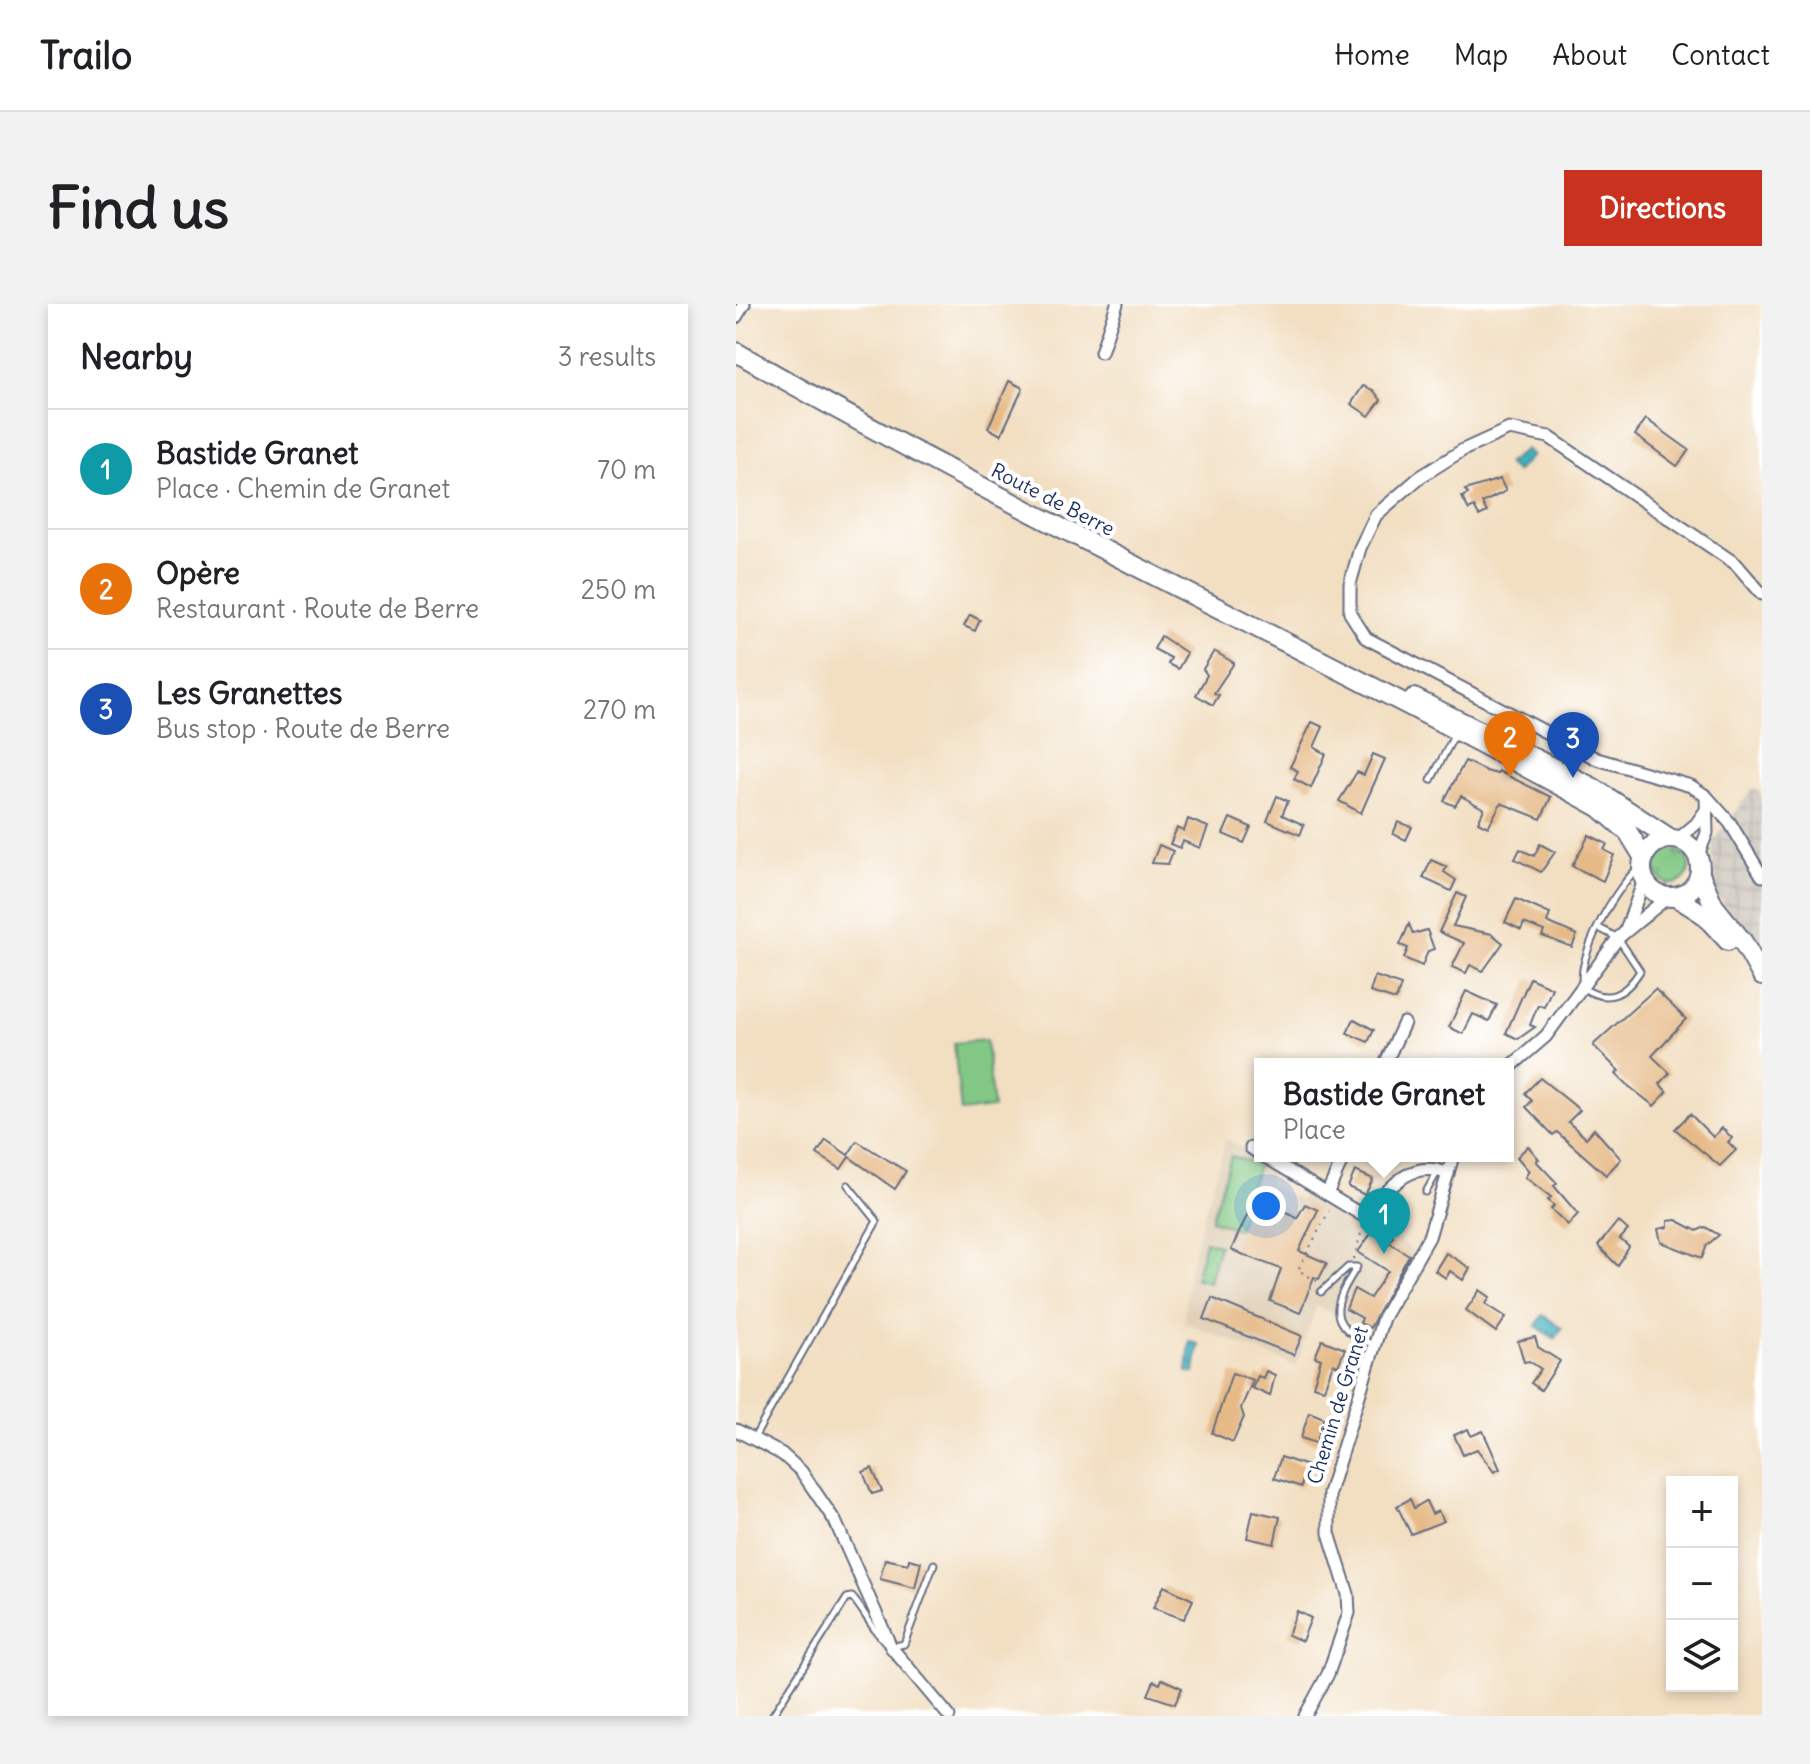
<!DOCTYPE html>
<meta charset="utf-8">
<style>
:root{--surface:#fff;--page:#f2f2f2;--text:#202124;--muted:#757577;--line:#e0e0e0;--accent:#c8321e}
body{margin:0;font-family:Delius,sans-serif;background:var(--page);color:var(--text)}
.controls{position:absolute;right:24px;bottom:24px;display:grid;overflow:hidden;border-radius:0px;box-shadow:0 4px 12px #0003}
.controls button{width:72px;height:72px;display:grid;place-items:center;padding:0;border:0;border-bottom:2px solid var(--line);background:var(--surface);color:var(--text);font:40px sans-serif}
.you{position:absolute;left:530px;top:902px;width:28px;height:28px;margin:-20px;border:6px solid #fff;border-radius:50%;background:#1a73e8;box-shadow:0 0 0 12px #1a73e833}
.badge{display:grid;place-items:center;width:52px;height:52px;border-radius:50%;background:var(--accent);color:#fff;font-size:26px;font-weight:700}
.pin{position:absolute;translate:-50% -66px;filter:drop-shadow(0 2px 4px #0008)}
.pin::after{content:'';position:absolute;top:42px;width:28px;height:24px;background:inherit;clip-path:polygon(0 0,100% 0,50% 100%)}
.popup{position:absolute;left:518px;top:754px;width:260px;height:104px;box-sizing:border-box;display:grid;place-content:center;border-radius:0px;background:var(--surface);filter:drop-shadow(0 2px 6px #0005);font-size:26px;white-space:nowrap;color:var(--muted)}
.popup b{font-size:30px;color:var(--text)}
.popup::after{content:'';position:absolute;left:50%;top:100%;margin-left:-16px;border:16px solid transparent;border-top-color:var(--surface)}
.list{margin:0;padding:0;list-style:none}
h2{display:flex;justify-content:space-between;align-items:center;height:104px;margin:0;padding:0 32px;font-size:34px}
h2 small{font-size:26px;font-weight:400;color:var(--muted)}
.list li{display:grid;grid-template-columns:52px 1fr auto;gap:24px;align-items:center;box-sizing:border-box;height:120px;padding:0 32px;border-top:2px solid var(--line)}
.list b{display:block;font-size:30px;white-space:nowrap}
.list p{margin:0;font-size:26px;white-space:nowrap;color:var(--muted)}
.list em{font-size:26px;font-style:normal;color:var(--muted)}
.icon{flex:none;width:44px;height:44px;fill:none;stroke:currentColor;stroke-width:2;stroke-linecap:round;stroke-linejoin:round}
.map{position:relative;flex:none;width:1026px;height:1412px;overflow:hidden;border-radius:0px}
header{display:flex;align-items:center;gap:48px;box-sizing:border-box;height:112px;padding:0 40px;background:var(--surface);border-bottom:2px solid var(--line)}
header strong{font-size:38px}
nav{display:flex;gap:44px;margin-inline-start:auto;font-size:28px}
.intro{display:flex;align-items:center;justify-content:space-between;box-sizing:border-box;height:192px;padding:0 48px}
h1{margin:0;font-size:56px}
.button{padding:20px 36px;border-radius:0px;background:var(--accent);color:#fff;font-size:28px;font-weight:700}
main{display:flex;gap:48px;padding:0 48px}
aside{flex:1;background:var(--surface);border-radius:0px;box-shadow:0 4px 12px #0003}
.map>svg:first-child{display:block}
.built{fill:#dfceb4}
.industrial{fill:url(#industrial-grid)}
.grass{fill:url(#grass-tufts);stroke:#4e7c71;stroke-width:2}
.pitch{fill:#82c884;stroke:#4e7c71;stroke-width:2}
.water{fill:url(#water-ripples);stroke:#2d6f8c;stroke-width:2}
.building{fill:#e6ba87}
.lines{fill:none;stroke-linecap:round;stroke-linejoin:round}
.service-casing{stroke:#666d81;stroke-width:9}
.minor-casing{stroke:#666d81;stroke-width:15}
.primary-casing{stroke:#666d81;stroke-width:22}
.path{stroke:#666d81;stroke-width:2;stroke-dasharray:2 6;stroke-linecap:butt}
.service{stroke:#fff;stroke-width:5}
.minor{stroke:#fff;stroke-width:11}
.primary{stroke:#fff;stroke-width:18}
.labels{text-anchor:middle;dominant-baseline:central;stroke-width:8;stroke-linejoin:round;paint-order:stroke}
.street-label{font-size:20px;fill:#1b2f5e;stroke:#fff}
</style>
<header>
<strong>Trailo</strong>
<nav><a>Home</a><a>Map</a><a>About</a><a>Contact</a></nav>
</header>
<div class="intro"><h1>Find us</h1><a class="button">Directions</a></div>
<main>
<aside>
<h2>Nearby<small>3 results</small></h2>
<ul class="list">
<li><span class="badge" style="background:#0f9aa8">1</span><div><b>Bastide Granet</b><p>Place · Chemin de Granet</p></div><em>70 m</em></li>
<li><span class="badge" style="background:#e8710a">2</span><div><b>Opère</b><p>Restaurant · Route de Berre</p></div><em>250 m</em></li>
<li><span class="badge" style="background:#1a4fb4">3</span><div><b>Les Granettes</b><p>Bus stop · Route de Berre</p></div><em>270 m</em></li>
</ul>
</aside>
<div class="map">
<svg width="1026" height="1412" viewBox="0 0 1026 1412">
<defs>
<pattern id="industrial-grid" width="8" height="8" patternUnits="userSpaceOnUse" patternTransform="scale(2)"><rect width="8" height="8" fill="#cbc3b8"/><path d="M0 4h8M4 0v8" fill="none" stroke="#aea8a1"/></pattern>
<pattern id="grass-tufts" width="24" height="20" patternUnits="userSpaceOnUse" patternTransform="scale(2)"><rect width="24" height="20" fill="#82c884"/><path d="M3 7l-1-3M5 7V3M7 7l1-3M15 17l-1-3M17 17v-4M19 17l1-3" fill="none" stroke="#6aa36f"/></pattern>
<pattern id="water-ripples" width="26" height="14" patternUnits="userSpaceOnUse" patternTransform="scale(2)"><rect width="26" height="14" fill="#3fafb9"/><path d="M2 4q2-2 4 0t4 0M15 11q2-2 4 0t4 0" fill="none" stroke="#348f9a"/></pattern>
</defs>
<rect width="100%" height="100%" fill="#fff"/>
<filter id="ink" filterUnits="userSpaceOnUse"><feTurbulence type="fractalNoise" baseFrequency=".0125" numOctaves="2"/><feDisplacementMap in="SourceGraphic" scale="16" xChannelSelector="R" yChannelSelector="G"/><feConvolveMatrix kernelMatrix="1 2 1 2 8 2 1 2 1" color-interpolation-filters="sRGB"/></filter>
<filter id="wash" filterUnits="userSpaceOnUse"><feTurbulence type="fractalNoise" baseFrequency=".006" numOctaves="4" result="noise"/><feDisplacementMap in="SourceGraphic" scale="32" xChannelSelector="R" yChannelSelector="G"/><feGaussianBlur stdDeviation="1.8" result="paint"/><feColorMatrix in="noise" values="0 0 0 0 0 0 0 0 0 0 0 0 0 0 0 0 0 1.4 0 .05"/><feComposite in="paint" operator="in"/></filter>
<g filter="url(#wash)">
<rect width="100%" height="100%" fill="#f2dfc2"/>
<polygon class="built" points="490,835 529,855 536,866 532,881 565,896 569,885 573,886 641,921 680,949 646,1001 635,1028 580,1002 560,1062 448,1018 453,964"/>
<polygon class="industrial" points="1018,483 1026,492 1026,654 978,586 976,538"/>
<circle class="grass" cx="936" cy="563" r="17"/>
<g class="pitch">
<polygon points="250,736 257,804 225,808 218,739"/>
<polygon points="495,852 522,861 502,925 475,916"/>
<polygon points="469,937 483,941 473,978 459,974"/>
</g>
<g class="water">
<polygon points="789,145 796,151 780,168 771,160"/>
<polygon points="807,1011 826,1024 819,1035 800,1022"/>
<polygon points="454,1038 463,1040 459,1069 451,1068"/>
</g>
<g id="blocks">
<g class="building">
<polygon points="273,77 287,84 265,131 252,124"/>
<polygon points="627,82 637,86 645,96 633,112 615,100"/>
<polygon points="910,115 953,146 941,162 899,131"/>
<polygon points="764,175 770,187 746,199 751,208 743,212 738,203 733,206 726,193 732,190 729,186"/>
<polygon points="234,311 244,316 239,327 228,322"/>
<polygon points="425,332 451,349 442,365 432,360 435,354 418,345"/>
<polygon points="478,347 498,359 478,389 483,391 477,401 460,391 471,371 467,365"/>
<polygon points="576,418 587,423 578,443 590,450 575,484 558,475 562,467 554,463"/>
<polygon points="637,450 649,455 625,509 603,497 621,468 628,471"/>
<polygon points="729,457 750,467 761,470 762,467 815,493 805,515 765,499 752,523 742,518 748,505 725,492 719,502 708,497"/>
<polygon points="541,492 552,497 546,511 568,521 564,531 531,517"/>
<polygon points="494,514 515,523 508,539 487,530"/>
<polygon points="452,515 472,523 464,544 447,537 444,544 434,540 441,524 448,527"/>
<polygon points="662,518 676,523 670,536 657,530"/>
<polygon points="853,531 871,540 868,546 878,551 867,577 836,562"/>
<polygon points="804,540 819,548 805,568 779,555 784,545 798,552"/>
<polygon points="423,541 437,547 432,560 416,559"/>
<polygon points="695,556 711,563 708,568 720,576 715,587 687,574"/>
<polygon points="721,589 730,593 717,622 756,630 767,639 747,667 734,661 730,669 716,663 728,639 703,628"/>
<polygon points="780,595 814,610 811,618 841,631 836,643 806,632 808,627 788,619 785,626 769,618"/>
<polygon points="673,620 677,630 691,626 698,645 692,647 686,662 668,654 672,644 664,641"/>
<polygon points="639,672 665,681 660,696 634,688"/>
<polygon points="794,674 816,684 808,703 802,701 794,721 799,723 782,735 770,729"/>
<polygon points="919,685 950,715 916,752 934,769 924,780 931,788 918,802 890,780 880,770 883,767 857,741"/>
<polygon points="730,687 761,701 753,717 737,710 727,730 713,723"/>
<polygon points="618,715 638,726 632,738 611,729"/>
<polygon points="804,774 844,806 832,818 850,834 858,825 885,855 870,871 821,828 817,831 790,803 796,797 789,789"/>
<polygon points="954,810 977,833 986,824 996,834 992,838 1000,846 984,862 939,825"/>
<polygon points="90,836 112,851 121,837 170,867 159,885 113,853 105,865 81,850"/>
<polygon points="792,842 803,855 800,857 821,879 818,882 842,910 832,921 815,905 818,902 812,896 815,893 789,873 793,867 781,853"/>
<polygon points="619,867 637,875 629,891 612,883"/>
<polygon points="521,890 561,914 569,900 582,906 563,947 591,959 583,975 578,973 564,1009 534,997 545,965 495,946"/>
<polygon points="940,916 961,927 969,923 983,931 971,941 966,954 925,938 922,925 932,923 932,917"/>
<polygon points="882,917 892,926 884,935 893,943 882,962 862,942"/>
<polygon points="641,921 657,932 653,938 673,951 634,1024 624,1019 626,1014 610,1005 618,985 634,994 652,967 622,948"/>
<polygon points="710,949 734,964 727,976 714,967 710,974 699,967"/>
<polygon points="744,986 754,993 750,1000 770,1013 760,1028 730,1006"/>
<polygon points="476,994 566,1032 558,1051 468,1015"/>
<polygon points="799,1033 802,1043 824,1057 805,1086 795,1079 805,1065 793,1057 788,1058 782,1037"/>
<polygon points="586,1036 609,1045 602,1062 597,1060 588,1085 577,1082 585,1055 579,1053"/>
<polygon points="530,1067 539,1071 534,1092 516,1084 522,1072 527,1074"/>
<polygon points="496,1069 517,1076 505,1104 508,1113 497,1138 476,1129"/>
<polygon points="573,1108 588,1114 580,1139 565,1134"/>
<polygon points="732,1125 735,1132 747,1127 764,1165 758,1168 741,1145 727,1151 718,1131"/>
<polygon points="545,1153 571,1162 565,1183 538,1174"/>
<polygon points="136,1164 146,1187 136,1190 127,1168"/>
<polygon points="674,1195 678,1204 690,1197 696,1210 702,1207 708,1217 675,1230 661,1202"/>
<polygon points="517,1207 544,1213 538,1240 511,1234"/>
<polygon points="149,1255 172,1260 173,1255 185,1258 179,1284 144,1275"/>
<polygon points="428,1282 457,1296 448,1315 417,1304"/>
<polygon points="561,1307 575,1314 566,1337 552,1331"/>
<polygon points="426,1375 446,1384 439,1400 412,1391 418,1377 424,1380"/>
</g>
</g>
</g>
<g filter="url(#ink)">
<use href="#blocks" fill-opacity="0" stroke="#666d81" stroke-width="2"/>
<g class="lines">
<g class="service-casing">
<g id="service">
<polyline points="695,476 719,430"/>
<path d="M863,624L882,634L904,667C889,691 872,700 847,684C839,654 881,579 906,561"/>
<polyline points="690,888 702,867"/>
<path d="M585,988L612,963H621C597,1000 589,1022 636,1040"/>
<polyline points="18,1134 141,917 112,881"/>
<path d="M36,1412L111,1294L116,1293C130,1309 138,1330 155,1343L168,1340L198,1260"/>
</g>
</g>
<g class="minor-casing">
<g id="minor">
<polyline points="0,13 8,0"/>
<polyline points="365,48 381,0"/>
<polyline points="970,492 994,519 1026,572"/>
<polyline points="942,535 960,520 970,506"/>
<polyline points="962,551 971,529 970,492 955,482 861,455 630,334 614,309 614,280 624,244 640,211 684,173 727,146 773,125 813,133 1000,260 1026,290"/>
<polyline points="890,626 908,576"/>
<polyline points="649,760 668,719"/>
<polyline points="772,765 810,732 882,634 932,593"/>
<polyline points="515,844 524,850"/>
<path d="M528,852L626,911L633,908C655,882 676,854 712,870"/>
<polyline points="591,890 608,852"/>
<polyline points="0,1126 46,1150 65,1167 99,1217 155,1343 213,1412"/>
<polyline points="569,1412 592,1370 613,1309 612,1290 593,1229 593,1189 647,1014 693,933 717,852"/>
</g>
</g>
<g class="primary-casing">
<g id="primary">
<path d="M0,48C282,211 578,346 863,503L892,528L908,554"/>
<polyline points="678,394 856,483 935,535"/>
<circle cx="935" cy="564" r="29"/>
<polyline points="964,570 978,602 1007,638 1026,672"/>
<polyline points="940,593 967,610 992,637"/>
</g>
</g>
<g class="path">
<polyline points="639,919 646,923"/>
<polyline points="570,931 577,934"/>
<polyline points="618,955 627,922"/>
<polyline points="581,977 562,966 593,907"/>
</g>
<use href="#service" class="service"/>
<use href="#minor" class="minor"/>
<use href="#primary" class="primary"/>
</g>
</g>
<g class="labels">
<g class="street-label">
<text transform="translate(317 195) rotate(27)">Route de Berre</text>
<text transform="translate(601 1101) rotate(-73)">Chemin de Granet</text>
</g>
</g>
</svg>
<div class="controls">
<button>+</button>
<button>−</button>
<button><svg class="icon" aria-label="layers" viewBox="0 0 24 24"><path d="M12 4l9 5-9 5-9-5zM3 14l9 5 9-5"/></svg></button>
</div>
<div class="you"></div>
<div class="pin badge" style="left:648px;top:950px;background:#0f9aa8">1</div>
<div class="popup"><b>Bastide Granet</b>Place</div>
<div class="pin badge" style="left:774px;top:473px;background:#e8710a">2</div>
<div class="pin badge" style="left:837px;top:474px;background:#1a4fb4">3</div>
</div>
</main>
